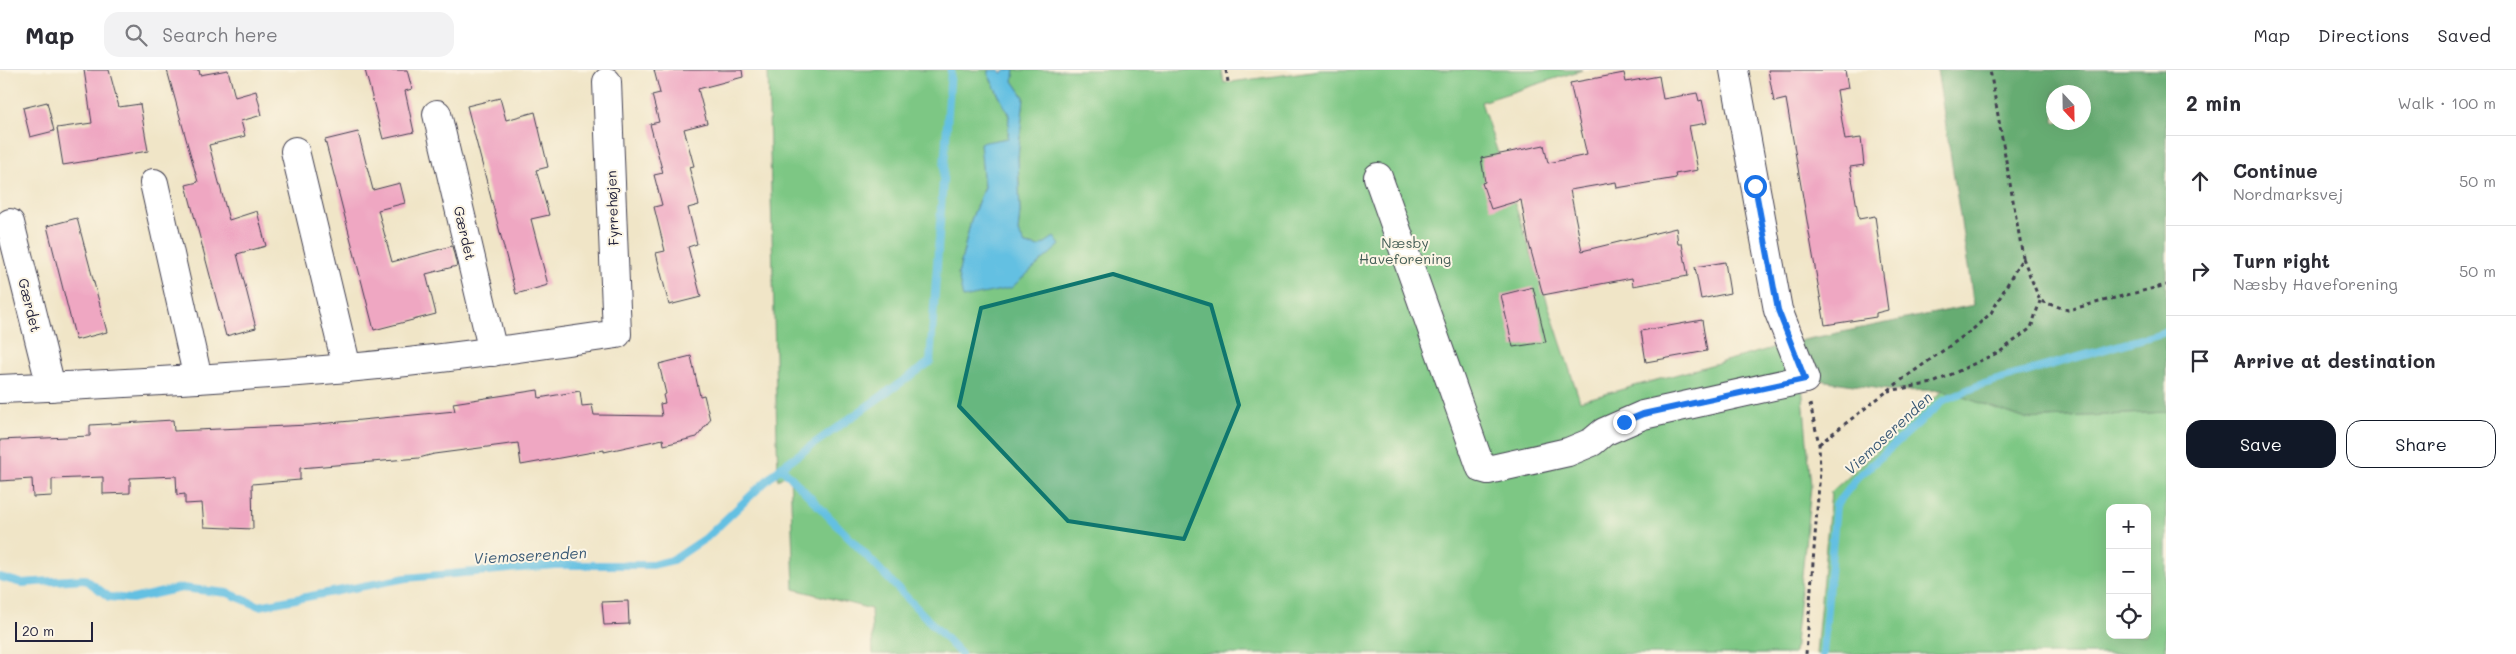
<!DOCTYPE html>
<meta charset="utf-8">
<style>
:root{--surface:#fff;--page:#f2f2f3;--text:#2b2b33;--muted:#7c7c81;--line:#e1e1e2;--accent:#111827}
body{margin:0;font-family:Mali,sans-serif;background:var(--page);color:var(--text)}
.controls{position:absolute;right:15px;bottom:15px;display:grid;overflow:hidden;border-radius:10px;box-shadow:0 5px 20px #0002}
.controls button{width:45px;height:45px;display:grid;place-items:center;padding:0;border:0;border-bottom:1px solid var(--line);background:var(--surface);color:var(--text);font:25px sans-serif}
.compass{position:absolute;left:2046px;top:15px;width:45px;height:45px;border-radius:50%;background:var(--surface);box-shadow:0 5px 20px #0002;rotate:158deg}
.scale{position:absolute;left:15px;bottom:12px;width:78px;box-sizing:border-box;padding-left:5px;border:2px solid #22223b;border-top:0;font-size:14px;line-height:18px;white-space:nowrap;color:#22223b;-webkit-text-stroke:4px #fcf5e5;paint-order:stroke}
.stop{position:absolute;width:15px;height:15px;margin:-11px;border:4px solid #1a73e8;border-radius:50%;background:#fff}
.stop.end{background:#1a73e8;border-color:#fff;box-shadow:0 1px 5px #0008}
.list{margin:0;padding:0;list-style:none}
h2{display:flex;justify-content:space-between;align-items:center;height:65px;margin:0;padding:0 20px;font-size:21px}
h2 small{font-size:16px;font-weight:400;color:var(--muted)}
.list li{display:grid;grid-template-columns:32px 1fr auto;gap:15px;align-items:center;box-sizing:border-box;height:90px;padding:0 20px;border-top:1px solid var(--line)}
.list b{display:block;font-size:19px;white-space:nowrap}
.list p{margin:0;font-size:16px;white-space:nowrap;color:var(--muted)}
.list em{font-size:16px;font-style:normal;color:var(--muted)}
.actions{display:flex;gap:10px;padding:15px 20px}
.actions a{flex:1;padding:11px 0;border:1px solid var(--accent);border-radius:15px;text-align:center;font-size:18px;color:var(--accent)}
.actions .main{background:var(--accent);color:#fff}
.icon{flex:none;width:28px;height:28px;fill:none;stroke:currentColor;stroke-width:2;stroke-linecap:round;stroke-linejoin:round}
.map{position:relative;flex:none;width:2166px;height:584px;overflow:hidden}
header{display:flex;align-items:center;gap:30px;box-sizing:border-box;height:70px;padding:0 25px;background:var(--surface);border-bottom:1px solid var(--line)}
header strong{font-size:24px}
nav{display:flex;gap:28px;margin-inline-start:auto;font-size:18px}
.search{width:350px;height:45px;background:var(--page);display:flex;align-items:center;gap:12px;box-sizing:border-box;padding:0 18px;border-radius:15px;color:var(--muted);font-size:19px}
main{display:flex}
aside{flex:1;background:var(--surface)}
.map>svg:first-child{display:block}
.green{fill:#7dc784;stroke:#507460;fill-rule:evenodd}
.forest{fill:#66ac72;stroke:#446756;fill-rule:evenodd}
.water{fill:#64c0e2;stroke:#43718e}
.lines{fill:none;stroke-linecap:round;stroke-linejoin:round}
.stream{stroke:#64c0e2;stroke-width:8}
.building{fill:#efa7c2}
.minor-casing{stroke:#413f50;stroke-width:30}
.path{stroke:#413f50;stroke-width:3;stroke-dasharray:4 4;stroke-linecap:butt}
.minor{stroke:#fff;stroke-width:28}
.route{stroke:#1a73e8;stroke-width:6}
.marked{fill:#0f766e;fill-opacity:0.2;stroke:#0f766e;stroke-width:4;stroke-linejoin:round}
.labels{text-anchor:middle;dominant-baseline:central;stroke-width:4;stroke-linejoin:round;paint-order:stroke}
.street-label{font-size:14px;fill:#22223b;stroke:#fcf5e5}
.park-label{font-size:14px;fill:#425c55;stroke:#fcf5e5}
.water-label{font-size:15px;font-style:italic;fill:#395975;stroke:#fcf5e5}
</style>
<header>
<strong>Map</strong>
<div class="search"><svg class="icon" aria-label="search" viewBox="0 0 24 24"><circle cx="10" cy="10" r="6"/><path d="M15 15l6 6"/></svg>Search here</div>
<nav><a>Map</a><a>Directions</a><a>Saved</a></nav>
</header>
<main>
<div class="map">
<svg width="2166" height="584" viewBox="0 0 2166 584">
<rect width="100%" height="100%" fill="#fcf5e5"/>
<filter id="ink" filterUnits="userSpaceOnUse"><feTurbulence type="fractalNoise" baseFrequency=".02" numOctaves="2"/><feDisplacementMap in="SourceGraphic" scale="10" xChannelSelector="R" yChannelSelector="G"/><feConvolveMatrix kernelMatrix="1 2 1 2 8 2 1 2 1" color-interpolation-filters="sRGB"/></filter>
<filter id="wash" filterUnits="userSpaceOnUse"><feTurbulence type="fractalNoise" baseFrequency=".0096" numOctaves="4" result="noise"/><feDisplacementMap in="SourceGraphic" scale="20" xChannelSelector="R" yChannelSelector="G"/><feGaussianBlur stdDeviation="1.12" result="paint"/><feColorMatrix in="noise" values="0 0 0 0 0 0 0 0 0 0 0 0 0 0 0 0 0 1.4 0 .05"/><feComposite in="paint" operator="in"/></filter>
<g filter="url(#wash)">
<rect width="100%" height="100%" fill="#f0e5c7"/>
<g class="green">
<polygon points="768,0 990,0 988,4 1009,46 1008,68 982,94 984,117 971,150 958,205 1039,177 1025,174 1018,162 1020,142 1018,87 1024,27 1013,11 1015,0 1222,0 1224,13 1320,0 1582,0 1481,32 1580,331 1798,271 1811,416 1794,584 873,584 871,539 794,519 790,402 778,410"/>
<path d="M1943,320L2026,349L2166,342V584H1816L1831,422ZM2110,438H2147V565H2110Z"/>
</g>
<path class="forest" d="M1937,0H2166V342L2026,349L1943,320L1895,321L1813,309L1798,271L1974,235ZM2054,22H2084V52H2054Z"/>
<polygon class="water" points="990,0 1000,0 1002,3 1007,0 1015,0 1013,11 1024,27 1018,87 1020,142 1018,162 1025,174 1039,177 1054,167 1060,175 1011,218 963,228 958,205 971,150 984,117 980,73 1008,68 1009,45 988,4"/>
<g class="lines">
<g class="stream">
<polyline points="781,397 930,292 951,0"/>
<polyline points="0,507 21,513 85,509 109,527 132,529 181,518 228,523 259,536 406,508 554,495 652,495 673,490 706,468 781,397 961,584"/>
<polyline points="1823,584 1836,435 1857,408 1944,330 1980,315 2166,262"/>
</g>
</g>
<g id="blocks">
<g class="building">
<polygon points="84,0 109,0 119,37 140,34 148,81 63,95 57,58 92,53"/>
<polygon points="167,0 199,0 200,5 228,0 235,27 256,21 262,45 241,51 245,66 209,75 229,150 257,141 266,176 237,184 256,258 226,266 186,115 198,112"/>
<polygon points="365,0 407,0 412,19 405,21 414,62 383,69"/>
<polygon points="654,0 742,0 743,7 698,19 707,53 684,59 694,96 689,97 699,135 688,138 697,174 688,177 701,227 669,235 656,183 665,181 654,137 662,135 654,105 663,103 650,54 659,52 652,25 660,23"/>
<polygon points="1768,0 1845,0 1848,18 1837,20 1845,70 1861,68 1864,95 1850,97 1859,149 1875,146 1888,240 1876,243 1876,247 1825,255 1786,29 1774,32"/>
<polygon points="1624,3 1626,12 1659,6 1663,29 1697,23 1699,31 1702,30 1707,53 1689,56 1698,100 1675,104 1676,108 1617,118 1616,112 1570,120 1582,181 1676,158 1678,174 1682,174 1688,206 1633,216 1632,208 1543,225 1528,170 1521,130 1491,139 1482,113 1485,112 1481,88 1544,75 1548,93 1587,85 1570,13"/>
<polygon points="500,28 506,50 535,42 548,97 536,100 549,145 531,149 548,215 516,224 467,36"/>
<polygon points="47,32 54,61 30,67 23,38"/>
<polygon points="358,62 373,120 400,113 405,133 378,140 392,192 452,176 457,196 426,204 436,244 374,260 325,70"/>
<polygon points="77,148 107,262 76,270 47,156"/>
<polygon points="1725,192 1730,223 1701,229 1695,197"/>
<polygon points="1533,217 1546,272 1513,277 1501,225"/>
<polygon points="1702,250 1707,281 1646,292 1641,261"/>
<polygon points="691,286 700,326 704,325 710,350 697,367 664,375 663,369 604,382 604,380 521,395 518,373 434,384 419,388 300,398 300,410 252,414 253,459 204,457 202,433 185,434 185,424 177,425 176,406 130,408 130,423 103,424 103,407 52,409 52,426 33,427 32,409 0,411 0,370 90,366 90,355 173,350 174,361 309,355 455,341 453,333 538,320 539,328 580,321 582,336 592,335 594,345 662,346 660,334 665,333 663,325 666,324 659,294"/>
<polygon points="628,531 629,554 604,555 602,532"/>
</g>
</g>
</g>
<g filter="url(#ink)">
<use href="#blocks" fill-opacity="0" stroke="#413f50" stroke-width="1"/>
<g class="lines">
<g class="minor-casing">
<g id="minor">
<polyline points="437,44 493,282"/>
<polyline points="295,81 347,298"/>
<polyline points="1378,107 1481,398 1488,400 1568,382 1592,372 1604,362 1643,345 1805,309 1778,240 1734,0"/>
<polyline points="154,113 198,309"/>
<polyline points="10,153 51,317"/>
<path d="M0,319C116,314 231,308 347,298C437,290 527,277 617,264L607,12"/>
</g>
</g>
<g class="path">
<polyline points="1226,0 1228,12"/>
<polyline points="2023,188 2040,231 2068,240 2166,215"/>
<polyline points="1888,321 1933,313 2001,281 2031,258 2040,231"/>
<polyline points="1819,374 1903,309 1972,260 1991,243 2023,187 1990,0"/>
<polyline points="1806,584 1820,401 1819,374 1810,334"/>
</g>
<use href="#minor" class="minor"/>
</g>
</g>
<g class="lines" filter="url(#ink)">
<polyline class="route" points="1624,352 1643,344 1805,309 1778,240 1755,116"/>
</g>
<path class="marked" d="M1113,204L1211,235L1239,335L1184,469L1068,451L959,336L981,238Z"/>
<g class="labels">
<g class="street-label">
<text transform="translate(612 138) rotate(-92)">Fyrrehøjen</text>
<text transform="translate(465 163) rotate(77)">Gærdet</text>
<text transform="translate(30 235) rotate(76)">Gærdet</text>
</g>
<g class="park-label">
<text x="1405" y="172">Næsby<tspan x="1405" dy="16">Haveforening</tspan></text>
</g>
<g class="water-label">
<text transform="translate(1888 363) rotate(-43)">Viemoserenden</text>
<text transform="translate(530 485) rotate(-3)">Viemoserenden</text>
</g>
</g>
</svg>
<div class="controls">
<button>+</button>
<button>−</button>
<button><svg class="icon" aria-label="locate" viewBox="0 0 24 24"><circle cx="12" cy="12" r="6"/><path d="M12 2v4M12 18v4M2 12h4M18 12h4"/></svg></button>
</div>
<svg class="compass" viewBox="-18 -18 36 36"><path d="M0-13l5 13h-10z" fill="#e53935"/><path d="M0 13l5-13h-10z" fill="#7c7c81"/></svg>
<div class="scale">20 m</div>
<div class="stop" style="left:1755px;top:116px"></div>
<div class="stop end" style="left:1624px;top:352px"></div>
</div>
<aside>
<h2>2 min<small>Walk · 100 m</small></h2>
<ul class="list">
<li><svg class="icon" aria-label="ahead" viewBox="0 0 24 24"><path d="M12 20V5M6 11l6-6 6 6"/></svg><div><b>Continue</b><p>Nordmarksvej</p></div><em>50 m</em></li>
<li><svg class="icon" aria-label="right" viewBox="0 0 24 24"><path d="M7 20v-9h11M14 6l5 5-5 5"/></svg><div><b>Turn right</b><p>Næsby Haveforening</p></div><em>50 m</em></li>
<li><svg class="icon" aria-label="arrive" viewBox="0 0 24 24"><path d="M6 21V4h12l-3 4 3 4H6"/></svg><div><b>Arrive at destination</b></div></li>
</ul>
<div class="actions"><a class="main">Save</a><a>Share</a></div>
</aside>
</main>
